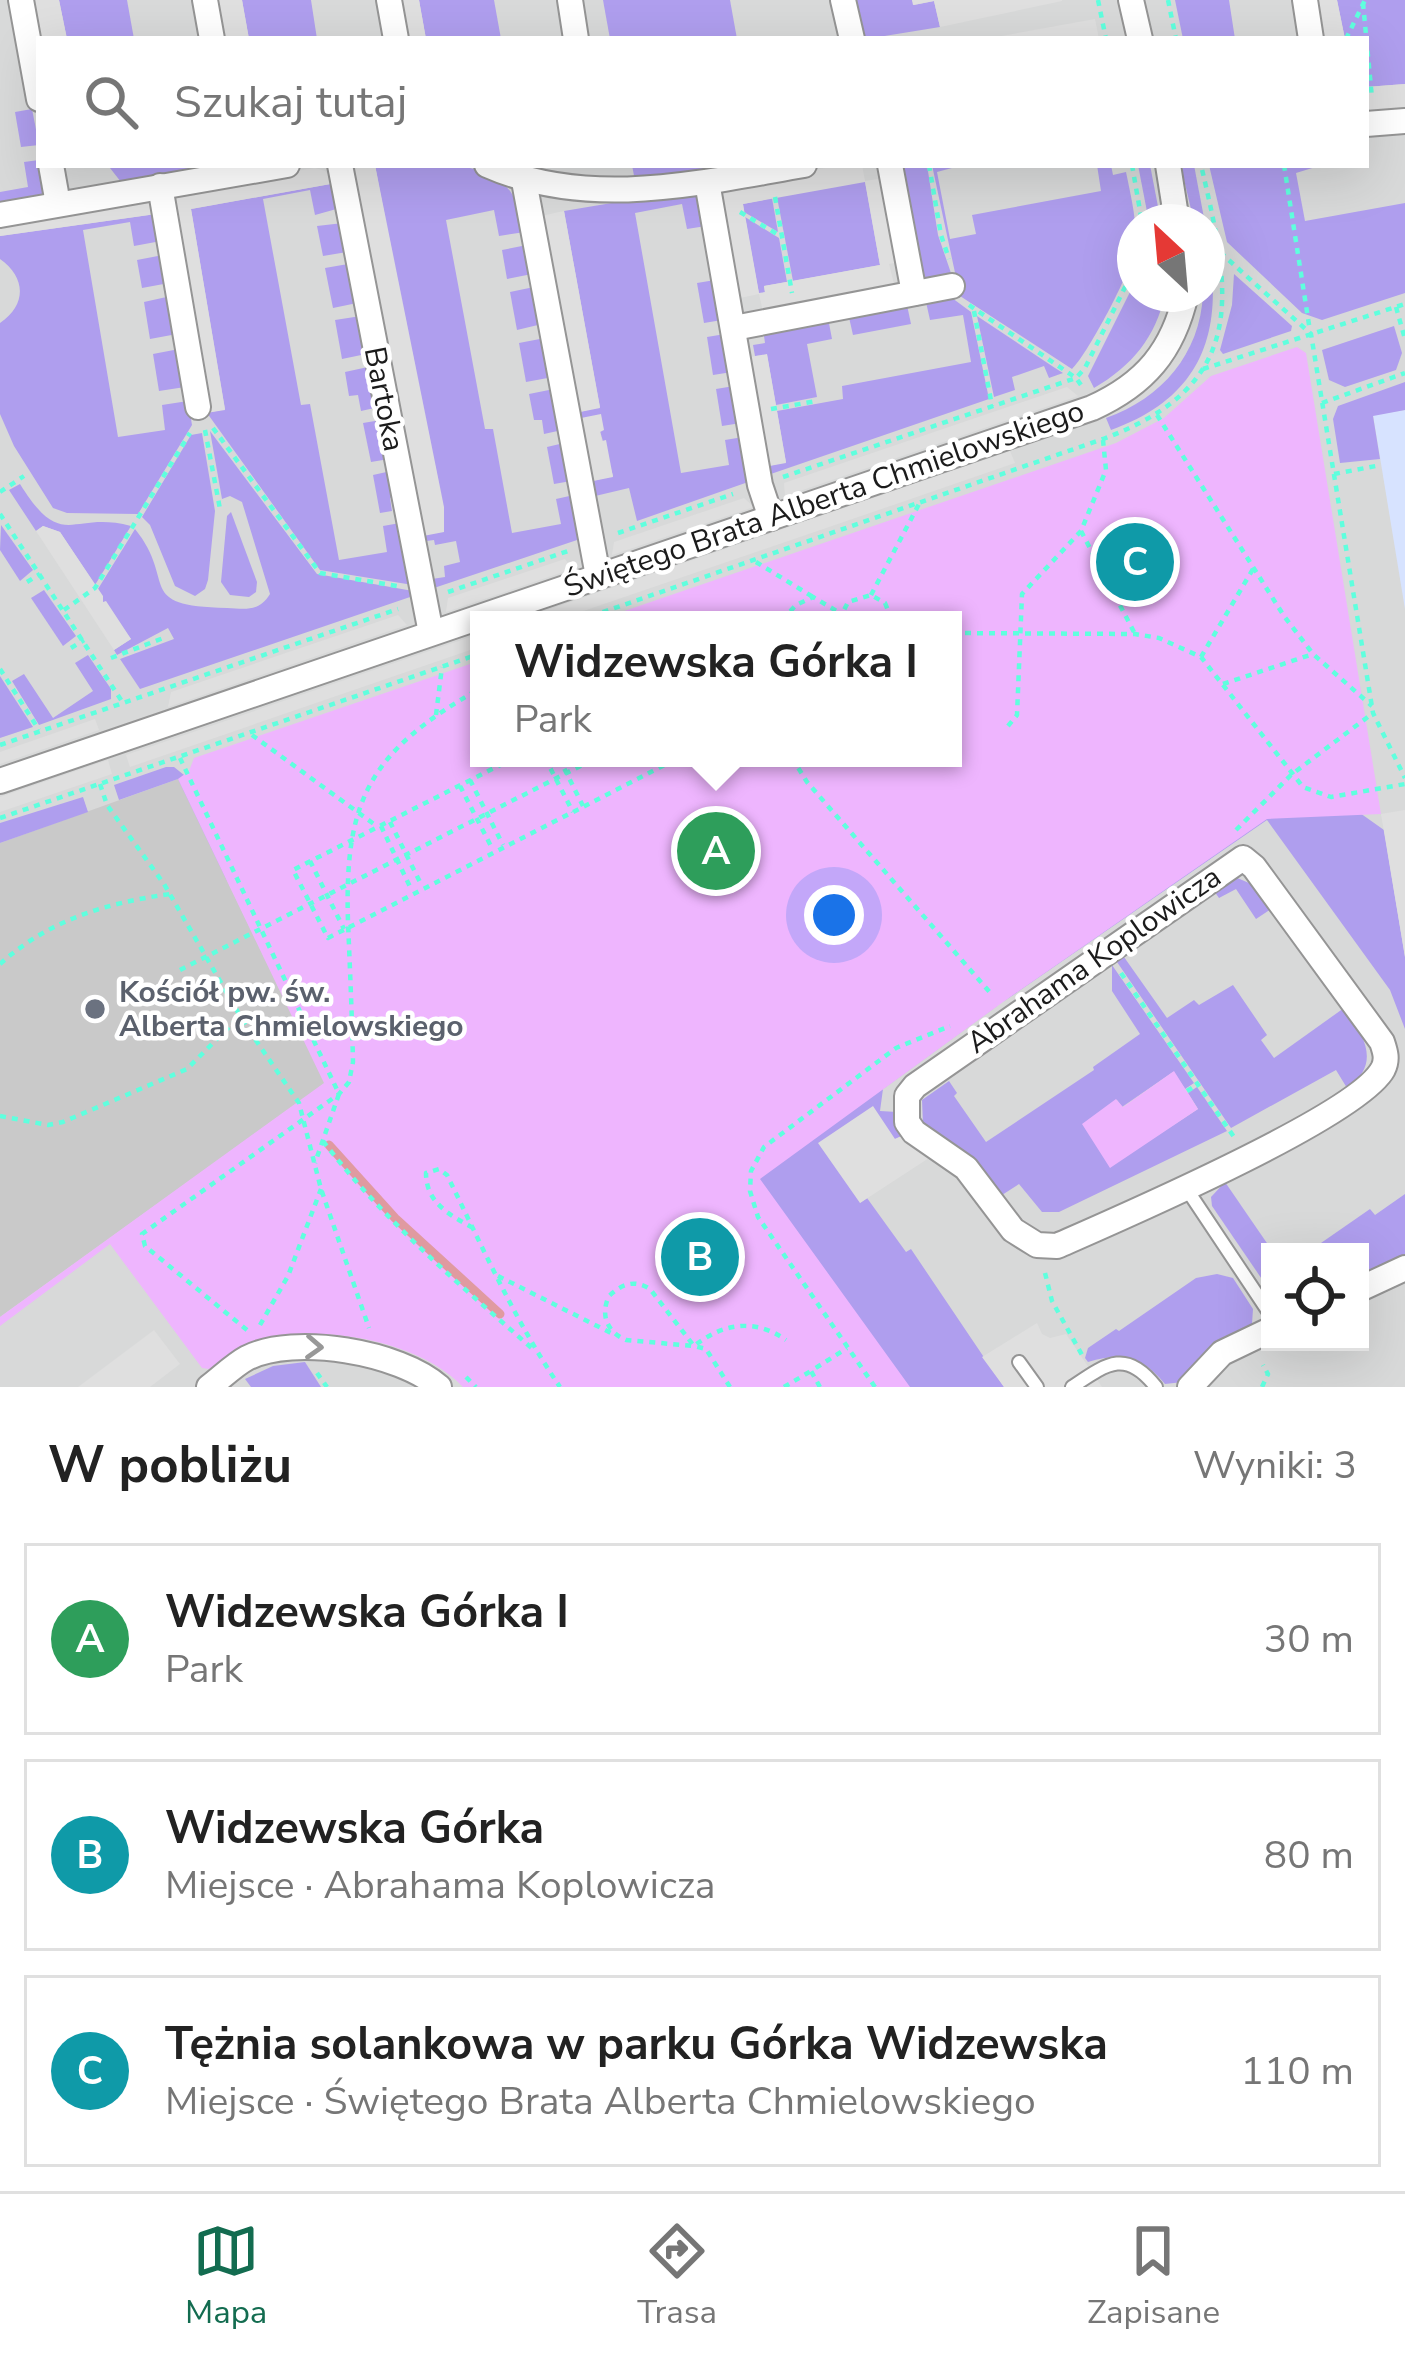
<!DOCTYPE html>
<html lang="pl">
<meta charset="utf-8">
<style>
:root{--surface:#fff;--page:#f2f2f2;--text:#222;--muted:#767676;--line:#e0e0e0;--accent:#136c50}
body{margin:0;font-family:"Nunito Sans",sans-serif;background:var(--page);color:var(--text)}
.controls{position:absolute;right:36px;bottom:36px;display:grid;overflow:hidden;border-radius:0px;box-shadow:0 12px 48px #0002}
.controls button{width:108px;height:108px;display:grid;place-items:center;padding:0;border:0;border-bottom:3px solid var(--line);background:var(--surface);color:var(--text);font:60px sans-serif}
.compass{position:absolute;left:1117px;top:204px;width:108px;height:108px;border-radius:50%;background:var(--surface);box-shadow:0 12px 48px #0002;rotate:334deg}
.you{position:absolute;left:834px;top:915px;width:42px;height:42px;margin:-30px;border:9px solid #fff;border-radius:50%;background:#1a73e8;box-shadow:0 0 0 18px #1a73e833}
.badge{display:grid;place-items:center;width:78px;height:78px;border-radius:50%;background:var(--accent);color:#fff;font-size:39px;font-weight:700}
.pin{position:absolute;translate:-50% -50%;border:6px solid #fff;box-shadow:0 3px 12px #0006}
.popup{position:absolute;left:470px;top:611px;width:492px;height:156px;box-sizing:border-box;display:grid;place-content:center;border-radius:0px;background:var(--surface);filter:drop-shadow(0 3px 9px #0005);font-size:39px;white-space:nowrap;color:var(--muted)}
.popup b{font-size:45px;color:var(--text)}
.popup::after{content:'';position:absolute;left:50%;top:100%;margin-left:-24px;border:24px solid transparent;border-top-color:var(--surface)}
.list{margin:0;padding:0;list-style:none}
h2{display:flex;justify-content:space-between;align-items:center;height:156px;margin:0;padding:0 48px;font-size:51px}
h2 small{font-size:39px;font-weight:400;color:var(--muted)}
.list li{display:grid;grid-template-columns:78px 1fr auto;gap:36px;align-items:center;box-sizing:border-box;height:192px;margin:0 24px 24px;padding:0 24px;border:3px solid var(--line);border-radius:0px}
.list b{display:block;font-size:45px;white-space:nowrap}
.list p{margin:0;font-size:39px;white-space:nowrap;color:var(--muted)}
.list em{font-size:39px;font-style:normal;color:var(--muted)}
.icon{flex:none;width:66px;height:66px;fill:none;stroke:currentColor;stroke-width:2;stroke-linecap:round;stroke-linejoin:round}
.map{position:relative;flex:none;width:1405px;height:1387px;overflow:hidden}
.search{position:absolute;background:var(--surface);box-shadow:0 12px 48px #0002;left:36px;right:36px;top:36px;height:132px;display:flex;align-items:center;gap:30px;box-sizing:border-box;padding:0 42px;border-radius:0px;color:var(--muted);font-size:45px}
.sheet{height:804px;background:var(--surface)}
nav{display:flex;justify-content:space-around;align-items:center;box-sizing:border-box;height:168px;border-top:3px solid var(--line);background:var(--surface);font-size:33px;color:var(--muted)}
nav a{display:grid;justify-items:center;gap:6px}
nav .on{color:var(--accent)}
.map>svg:first-child{display:block}
.residential{fill:#d8d9d9;fill-rule:evenodd}
.education{fill:#d7e3ff}
.religious{fill:#c9c9c9}
.grass{fill:#af9eee}
.park{fill:#eeb5fe}
.parking{fill:#dfdfdf;fill-rule:evenodd}
.lines{fill:none;stroke-linecap:round;stroke-linejoin:round}
.stream{stroke:#e09aa0;stroke-width:9}
.lane-casing{stroke:#959595;stroke-width:16}
.street-casing{stroke:#959595;stroke-width:28}
.path{stroke:#5fffde;stroke-width:4.5;stroke-dasharray:6 6;stroke-linecap:butt}
.lane{stroke:#fff;stroke-width:12}
.street{stroke:#fff;stroke-width:24}
.oneway{stroke:#989898}
.worship-dot{fill:#6b7280;stroke:#fff;stroke-width:4.5}
.labels{text-anchor:middle;dominant-baseline:central;stroke-width:9;stroke-linejoin:round;paint-order:stroke}
.street-label{font-size:30px;fill:#1b1b1b;stroke:#fff}
.worship-label{font-size:30px;font-weight:bold;fill:#5b616d;stroke:#fff;text-anchor:start}
</style>
<div class="map">
<svg width="1405" height="1387" viewBox="0 0 1405 1387">
<rect width="100%" height="100%" fill="#dfe8ee"/>
<path class="residential" d="M0,0H1405V1387H0ZM39,39H1366V165H39ZM1135,222H1207V294H1135ZM479,620H953V758H479ZM1270,1252H1360V1342H1270Z"/>
<polygon class="education" points="1405,410 1405,609 1373,415"/>
<polygon class="religious" points="178,779 325,1083 0,1317 0,843"/>
<g class="grass">
<polygon points="59,0 127,0 134,39 67,39"/>
<polygon points="242,0 311,0 317,39 249,39"/>
<polygon points="419,0 494,0 501,39 426,39"/>
<polygon points="603,0 730,0 737,39 610,39"/>
<polygon points="852,0 912,0 914,5 934,1 940,27 866,39"/>
<polygon points="1175,0 1229,0 1235,39 1183,39"/>
<polygon points="1337,0 1405,0 1405,84 1366,87 1366,39 1345,39"/>
<polygon points="32,109 39,145 21,147 15,112"/>
<polygon points="39,160 46,190 41,196 0,202 0,192 28,187 24,162"/>
<polygon points="102,165 216,165 121,182 110,168"/>
<path d="M375,165C415,165 487,155 512,194C519,205 521,220 525,232L499,236L494,210L446,220L485,429H493L512,533L561,524L556,499L574,495L583,538L428,590L432,579L445,577L444,566L460,562L456,541L435,545L434,540L419,542L418,537L441,519Z"/>
<polygon points="632,165 732,165 635,181"/>
<polygon points="899,165 927,165 938,235 952,276 926,280 920,274"/>
<path d="M932,165H963L937,172L950,239L976,234L972,215L1101,191L1097,165H1111L1113,175L1126,172C1131,197 1138,224 1135,249C1132,270 1088,354 1072,369L960,296Z"/>
<polygon points="1138,165 1150,165 1161,222 1149,222"/>
<polygon points="1184,165 1194,165 1204,218 1194,222 1182,171"/>
<polygon points="1209,165 1322,165 1296,173 1305,221 1405,203 1405,293 1322,320 1302,313 1227,242"/>
<polygon points="865,181 880,265 793,281 777,197"/>
<polygon points="336,183 340,208 315,215 310,190 263,199 301,405 310,404 339,560 387,552 383,526 400,523 413,585 320,570 207,413 225,409 191,209"/>
<polygon points="689,190 698,193 706,226 687,229 682,204 635,213 681,473 729,465 725,440 743,437 751,481 637,521 629,488 591,497 588,482 613,476 600,431 576,419 575,413 600,407 564,211"/>
<polygon points="772,198 778,232 744,212 743,204"/>
<path d="M156,214L161,241L134,246L130,222L83,230L118,437L165,430L162,405L188,401L192,425L138,514L67,513L53,508L14,446L0,414V323C27,305 26,277 0,259V236Z"/>
<polygon points="745,217 779,238 787,282 764,286 765,293 759,294"/>
<polygon points="343,223 347,252 323,256 317,226"/>
<path d="M1207,239C1225,329 1204,397 1111,430L1106,418C1162,398 1200,354 1203,294H1207Z"/>
<polygon points="527,245 532,274 507,279 502,250"/>
<polygon points="163,255 169,283 142,288 137,260"/>
<polygon points="348,264 357,303 333,308 325,268"/>
<polygon points="1234,274 1292,326 1291,331 1223,354 1220,350 1232,305"/>
<polygon points="715,280 722,320 704,323 697,283"/>
<path d="M1135,282V294H1165C1156,337 1132,366 1094,388L1088,376Z"/>
<polygon points="534,287 542,324 517,330 510,292"/>
<polygon points="948,295 971,312 989,399 765,476 764,467 786,462 777,411 843,399 842,386 971,362 963,315 930,320 926,302"/>
<polygon points="171,296 177,334 150,339 144,302"/>
<polygon points="907,305 911,324 853,335 848,313"/>
<polygon points="361,316 366,354 342,359 335,320"/>
<polygon points="977,316 1055,368 1063,373 1049,378 1044,366 1012,377 1015,390 994,397"/>
<polygon points="828,318 832,339 807,344 817,397 776,405 767,355 755,356 753,345 765,343 763,329"/>
<polygon points="1394,326 1402,353 1396,370 1345,387 1329,380 1322,350"/>
<polygon points="725,334 732,372 713,375 707,337"/>
<polygon points="545,338 553,377 526,382 519,343"/>
<polygon points="179,349 185,387 159,391 153,354"/>
<polygon points="368,367 379,407 361,411 358,395 349,396 345,372"/>
<polygon points="1405,382 1405,410 1373,416 1380,459 1340,463 1333,419 1338,406"/>
<polygon points="734,386 741,423 722,426 716,389"/>
<polygon points="554,389 562,430 544,434 542,420 534,420 529,394"/>
<polygon points="381,420 389,459 371,462 363,423"/>
<path d="M210,431L317,574L413,591V596L140,689L120,659L174,639L168,628L117,655L114,650L131,639L103,603L98,589L135,529C178,582 133,606 227,608C246,609 259,612 270,594L242,502L230,496L222,499Z"/>
<polygon points="202,433 215,511 208,580 205,589 195,596 175,586 150,525 142,517 191,435"/>
<polygon points="564,443 571,481 554,484 547,447"/>
<polygon points="391,471 395,496 390,498 392,511 380,513 373,475"/>
<path d="M20,484C63,553 71,510 131,526L95,585L60,532L43,526L36,531L9,490Z"/>
<polygon points="231,512 257,582 256,592 249,597 230,595 221,582 227,516"/>
<polygon points="1,525 33,570 20,581 0,550"/>
<polygon points="44,590 76,636 63,646 31,598"/>
<polygon points="88,655 111,689 111,699 39,725 12,681 24,674 53,718 93,691 75,663"/>
<polygon points="0,676 33,727 0,738"/>
<polygon points="166,767 174,767 184,775 228,883 178,779 119,800 114,785"/>
<polygon points="1282,786 1343,801 1384,830 1405,957 1405,1029 1390,990 1267,820 1003,1002"/>
<polygon points="83,797 88,812 0,843 0,823"/>
<polygon points="1235,877 1256,886 1271,909 1256,919 1236,889 1219,898 1212,888"/>
<path d="M1124,957L1167,1018L1194,1000L1199,1005L1233,985L1267,1035L1261,1040L1274,1058L1344,1008C1364,1035 1382,1064 1347,1088L1336,1070L1231,1128L1117,962Z"/>
<polygon points="1112,965 1194,1083 1185,1089 1173,1072 1122,1107 1117,1100 1109,1167 1198,1109 1188,1093 1197,1087 1227,1131 1059,1212 1042,1212 1019,1184 1002,1195 970,1156 923,1125 922,1100 949,1081 957,1093 954,1096 986,1142 1094,1070 1093,1067 1140,1034 1112,991"/>
<polygon points="994,1002 997,1006 883,1089 880,1111 897,1112 904,1135 895,1139 860,1203 867,1198 906,1252 911,1249 1004,1387 881,1387 763,1215 756,1172"/>
<polygon points="1225,1182 1273,1252 1270,1291 1212,1206 1211,1197"/>
<polygon points="1405,1194 1405,1256 1360,1278 1360,1252 1308,1252 1370,1209 1375,1215"/>
<path d="M1217,1274L1233,1278L1253,1309L1252,1324L1247,1331L1214,1347L1183,1382L1165,1384C1142,1356 1122,1352 1088,1362L1085,1358L1088,1348L1116,1329L1119,1331L1196,1278Z"/>
<polygon points="305,1362 321,1387 251,1387 245,1379 273,1366"/>
</g>
<g class="park">
<path d="M1297,347L1306,353L1381,814L1267,819L1003,1002L760,1179L910,1387H463C418,1338 310,1321 249,1344C234,1350 222,1361 209,1369L202,1368L110,1244L0,1326V1317L324,1083L178,779L189,771L194,758L479,661V758H953V620H598L1116,443L1164,418L1211,376Z"/>
<polygon points="1174,1071 1198,1109 1110,1168 1082,1124 1116,1099 1123,1107"/>
</g>
<g class="parking">
<polygon points="29,0 59,0 67,39 39,39"/>
<polygon points="213,0 242,0 249,39 220,39"/>
<polygon points="397,0 419,0 426,39 404,39"/>
<polygon points="912,0 1062,0 1062,1 940,27 934,1 913,5"/>
<polygon points="1315,0 1337,0 1345,39 1322,39"/>
<polygon points="1095,19 1099,39 985,39"/>
<polygon points="1405,84 1405,113 1366,117 1366,87"/>
<polygon points="359,165 375,165 444,507 444,532 418,537 353,174"/>
<path d="M844,165H862L865,181L884,178L900,262L889,264L895,288L763,312L759,294L735,299L719,191L729,184ZM865,182L880,265L764,286L765,292L759,293L743,204Z"/>
<polygon points="315,168 325,171 336,183 191,209 225,410 206,413 175,199 191,189"/>
<polygon points="147,198 152,202 156,214 0,236 0,222"/>
<polygon points="564,211 600,408 575,413 541,216"/>
<polygon points="767,354 786,463 764,467 745,358"/>
<polygon points="1067,387 1078,396 785,496 784,483"/>
<polygon points="601,414 604,430 600,432 602,441 606,440 613,477 588,482 576,419"/>
<polygon points="1010,451 1015,463 902,502 557,620 518,620"/>
<polygon points="744,498 754,507 612,555 614,542"/>
<polygon points="43,526 60,532 103,596 103,602 106,601 131,639 114,650 36,531"/>
<polygon points="565,559 572,569 446,612 448,598"/>
<polygon points="398,615 407,625 168,707 171,692"/>
<polygon points="479,634 479,647 130,767 126,755"/>
<polygon points="95,719 99,730 0,764 0,752"/>
<polygon points="108,760 112,774 0,812 0,797"/>
<polygon points="1405,810 1405,957 1381,814"/>
<polygon points="873,1106 895,1139 904,1135 912,1147 929,1158 860,1203 818,1143"/>
<polygon points="1037,1323 1042,1334 1050,1338 1066,1334 1102,1387 1004,1387 982,1357"/>
<polygon points="154,1330 180,1364 150,1387 78,1387"/>
</g>
<g class="lines">
<polyline class="stream" points="329,1145 395,1218 500,1314"/>
<g class="lane-casing">
<g id="lane">
<polyline points="1186,1188 1270,1314"/>
<polyline points="1019,1362 1037,1387"/>
<path d="M1072,1387C1106,1364 1126,1348 1156,1387"/>
</g>
</g>
<g class="street-casing">
<g id="street">
<polyline points="21,0 39,99"/>
<polyline points="205,0 212,39"/>
<polyline points="389,0 396,39"/>
<polyline points="570,0 576,39"/>
<polyline points="843,0 852,39"/>
<polyline points="1131,0 1140,39"/>
<polyline points="1305,0 1311,39"/>
<polyline points="1366,124 1405,121"/>
<polyline points="51,165 58,204"/>
<polyline points="340,165 431,633"/>
<path d="M487,165C589,210 699,183 804,165"/>
<polyline points="890,165 914,293"/>
<polyline points="1168,165 1177,222"/>
<polyline points="524,181 598,576"/>
<polyline points="707,182 760,485 771,518"/>
<polyline points="160,186 198,407"/>
<polyline points="0,215 287,165"/>
<polyline points="734,328 952,286"/>
<path d="M0,781L1092,408C1145,384 1173,351 1186,294"/>
<path d="M1243,858L1254,867L1382,1042C1385,1051 1388,1059 1383,1069C1358,1116 1116,1220 1057,1246L1037,1245L1013,1230L966,1168L914,1132L907,1122V1096L915,1086Z"/>
<polyline points="1360,1289 1405,1268"/>
<path d="M209,1387C221,1378 234,1365 247,1358C294,1334 400,1352 439,1387"/>
<polyline points="1190,1387 1222,1353 1270,1330"/>
</g>
</g>
<g class="path">
<polyline points="1098,0 1106,39"/>
<polyline points="1168,0 1176,39"/>
<polyline points="1363,3 1372,98"/>
<polyline points="1346,39 1365,0"/>
<polyline points="929,165 941,235 949,259"/>
<polyline points="1132,165 1142,222"/>
<polyline points="1284,165 1310,331"/>
<polyline points="1328,165 1328,166"/>
<polyline points="775,197 792,293"/>
<polyline points="740,212 782,237"/>
<polyline points="1207,232 1222,254 1311,334 1373,713 1405,778"/>
<polyline points="969,305 1076,378 1081,385"/>
<polyline points="1396,307 1405,339"/>
<polyline points="974,311 992,406"/>
<polyline points="1203,369 1405,304"/>
<polyline points="1322,403 1405,373"/>
<polyline points="771,409 817,401"/>
<polyline points="1157,415 1284,616 1313,654 1372,706"/>
<polyline points="213,428 320,573 397,586"/>
<polyline points="205,430 220,509"/>
<polyline points="1334,474 1381,465"/>
<polyline points="783,477 1076,378 1085,368 1135,267"/>
<polyline points="0,492 24,476"/>
<polyline points="0,514 123,703"/>
<polyline points="1081,531 1134,632"/>
<polygon points="1132,531 1159,585 1139,595 1112,542"/>
<polyline points="618,533 733,494"/>
<polyline points="756,562 813,597"/>
<polyline points="1106,579 1125,569"/>
<polyline points="27,582 40,574"/>
<polyline points="448,592 568,551"/>
<polyline points="871,595 919,504"/>
<polyline points="64,610 95,588 190,433"/>
<path d="M580,620L1103,439C1251,384 1231,293 1201,165"/>
<polyline points="782,620 796,605 813,597 840,613"/>
<polyline points="839,620 848,602 871,595 885,603 892,620"/>
<polyline points="953,633 1135,634 1159,638 1201,657 1303,787 1331,797 1405,784"/>
<polyline points="71,648 84,640"/>
<polyline points="1201,657 1253,569"/>
<polyline points="111,658 166,637"/>
<polyline points="0,669 39,730"/>
<polyline points="1223,684 1313,654"/>
<polyline points="436,715 442,667"/>
<polyline points="1008,726 1017,715 1022,594 1081,531 1106,470 1103,440"/>
<polyline points="252,735 378,827"/>
<polyline points="0,745 398,609"/>
<polyline points="180,758 339,1094 315,1163"/>
<polyline points="514,758 293,870 328,938 678,758"/>
<polyline points="545,758 573,812"/>
<polyline points="559,758 583,806"/>
<polyline points="792,758 807,782 993,996"/>
<polyline points="470,780 503,845"/>
<polyline points="100,784 107,805 164,884 246,1026 299,1103 321,1189 369,1328"/>
<polyline points="460,786 493,850"/>
<polyline points="0,818 479,654"/>
<polyline points="390,822 422,886"/>
<polyline points="381,826 412,891"/>
<polyline points="1236,830 1291,775 1373,713"/>
<polyline points="310,861 344,929"/>
<path d="M0,964C49,920 106,903 170,894"/>
<polyline points="180,970 596,758"/>
<polyline points="1121,973 1234,1137"/>
<polyline points="1187,1091 1198,1084"/>
<polyline points="0,1116 48,1125 63,1122 187,1069 240,1016"/>
<path d="M323,1141C383,1220 460,1285 535,1351"/>
<path d="M473,1228C450,1215 426,1203 426,1173L439,1169L447,1175C482,1246 515,1321 560,1387"/>
<polyline points="1045,1273 1052,1301 1082,1355"/>
<polyline points="498,1276 611,1333"/>
<polyline points="260,1325 288,1276 321,1189"/>
<path d="M247,1330L145,1246L142,1234L339,1094L349,1082L353,1062C352,1016 350,969 348,922C344,798 371,751 479,689"/>
<polyline points="317,1373 327,1387"/>
<polyline points="466,1377 476,1387"/>
<path d="M730,1387L706,1349L694,1346L650,1289C634,1279 622,1284 609,1296C600,1315 607,1332 626,1340L694,1346C723,1323 755,1318 786,1340"/>
<polyline points="784,1387 811,1371"/>
<polyline points="820,1387 811,1371 847,1348"/>
<polyline points="875,1387 758,1217 750,1191 751,1171 764,1147 896,1048 950,1026"/>
<polyline points="1262,1387 1268,1374 1263,1365"/>
</g>
<use href="#lane" class="lane"/>
<use href="#street" class="street"/>
</g>
<defs><path id="oneway-chevron" d="M-2-3.5L2.5 0L-2 3.5" fill="none" stroke-width="1.6" stroke-linecap="round" stroke-linejoin="round" transform="scale(3)"/></defs>
<use class="oneway" href="#oneway-chevron" transform="translate(314 1347) rotate(3)"/>
<circle class="worship-dot" cx="95" cy="1009" r="12"/>
<g class="labels">
<g class="street-label">
<text transform="translate(384 399) rotate(79)">Bartoka</text>
<text transform="translate(824 499) rotate(-19)">Świętego Brata Alberta Chmielowskiego</text>
<text transform="translate(1094 960) rotate(-35)">Abrahama Koplowicza</text>
</g>
<g class="worship-label">
<text x="119" y="992">Kościół pw. św.<tspan x="119" dy="34">Alberta Chmielowskiego</tspan></text>
</g>
</g>
</svg>
<div class="controls">
<button><svg class="icon" aria-label="locate" viewBox="0 0 24 24"><circle cx="12" cy="12" r="6"/><path d="M12 2v4M12 18v4M2 12h4M18 12h4"/></svg></button>
</div>
<svg class="compass" viewBox="-18 -18 36 36"><path d="M0-13l5 13h-10z" fill="#e53935"/><path d="M0 13l5-13h-10z" fill="#767676"/></svg>
<div class="you"></div>
<div class="pin badge" style="left:716px;top:851px;background:#2e9e5b">A</div>
<div class="popup"><b>Widzewska Górka I</b>Park</div>
<div class="pin badge" style="left:700px;top:1257px;background:#0f9aa8">B</div>
<div class="pin badge" style="left:1135px;top:562px;background:#0f9aa8">C</div>
<div class="search"><svg class="icon" aria-label="search" viewBox="0 0 24 24"><circle cx="10" cy="10" r="6"/><path d="M15 15l6 6"/></svg>Szukaj tutaj</div>
</div>
<section class="sheet">
<h2>W pobliżu<small>Wyniki: 3</small></h2>
<ul class="list">
<li><span class="badge" style="background:#2e9e5b">A</span><div><b>Widzewska Górka I</b><p>Park</p></div><em>30 m</em></li>
<li><span class="badge" style="background:#0f9aa8">B</span><div><b>Widzewska Górka</b><p>Miejsce · Abrahama Koplowicza</p></div><em>80 m</em></li>
<li><span class="badge" style="background:#0f9aa8">C</span><div><b>Tężnia solankowa w parku Górka Widzewska</b><p>Miejsce · Świętego Brata Alberta Chmielowskiego</p></div><em>110 m</em></li>
</ul>
</section>
<nav>
<a class="on"><svg class="icon" aria-label="map" viewBox="0 0 24 24"><path d="M3 6l6-2 6 2 6-2v14l-6 2-6-2-6 2zM9 4v14M15 6v14"/></svg>Mapa</a>
<a><svg class="icon" aria-label="directions" viewBox="0 0 24 24"><path d="M12 3l9 9-9 9-9-9zM9 14v-3h6M13 9l2 2-2 2"/></svg>Trasa</a>
<a><svg class="icon" aria-label="saved" viewBox="0 0 24 24"><path d="M7 4h10v16l-5-4-5 4z"/></svg>Zapisane</a>
</nav>
